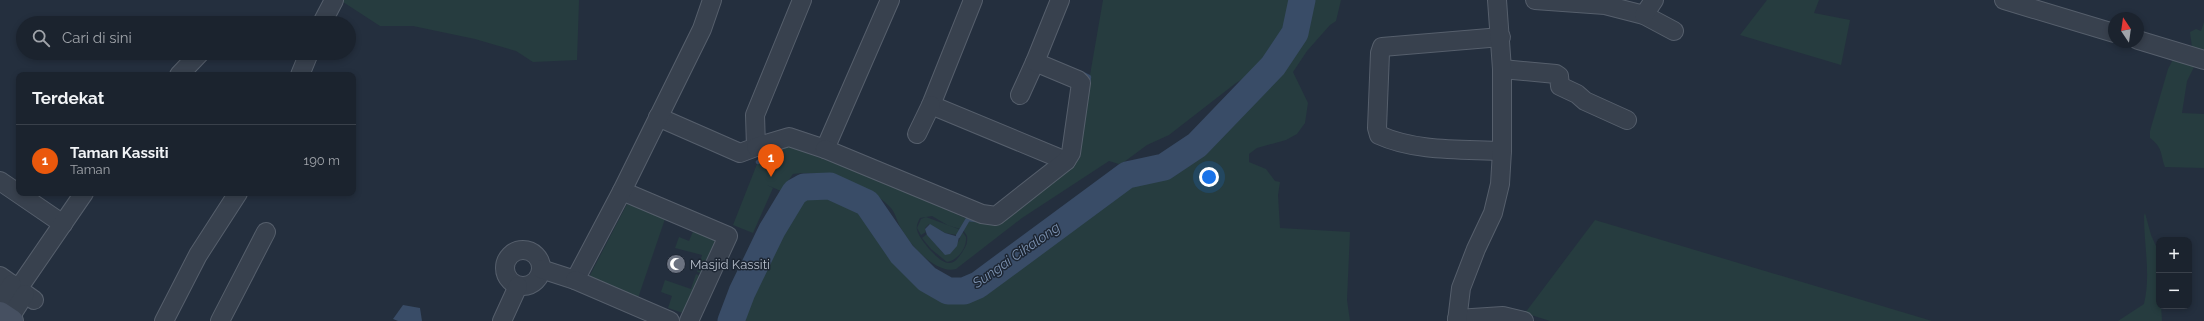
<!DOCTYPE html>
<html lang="id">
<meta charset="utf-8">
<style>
:root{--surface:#1b232e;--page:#242b36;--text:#f1f3f6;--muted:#a0a4aa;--line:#39404a;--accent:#ea580c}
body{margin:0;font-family:Raleway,sans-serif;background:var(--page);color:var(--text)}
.controls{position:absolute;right:12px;bottom:12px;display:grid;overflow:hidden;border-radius:8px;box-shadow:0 2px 6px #0003}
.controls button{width:36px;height:36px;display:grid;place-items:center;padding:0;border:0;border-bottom:1px solid var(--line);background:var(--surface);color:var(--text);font:20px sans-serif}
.compass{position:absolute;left:2108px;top:12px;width:36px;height:36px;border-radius:50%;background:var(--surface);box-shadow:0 2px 6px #0003;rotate:347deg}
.you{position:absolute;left:1209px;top:177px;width:14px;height:14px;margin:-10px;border:3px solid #fff;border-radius:50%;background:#1a73e8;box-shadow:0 0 0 6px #1a73e833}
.badge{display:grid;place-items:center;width:26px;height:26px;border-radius:50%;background:var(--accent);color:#fff;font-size:13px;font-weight:700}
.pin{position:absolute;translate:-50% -33px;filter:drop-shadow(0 1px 2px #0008)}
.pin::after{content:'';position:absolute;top:21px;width:14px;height:12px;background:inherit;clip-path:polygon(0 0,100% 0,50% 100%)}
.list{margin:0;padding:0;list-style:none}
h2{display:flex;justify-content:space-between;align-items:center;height:52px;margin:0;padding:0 16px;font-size:17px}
h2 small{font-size:13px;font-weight:400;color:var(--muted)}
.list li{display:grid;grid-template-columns:26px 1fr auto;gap:12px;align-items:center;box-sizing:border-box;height:72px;padding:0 16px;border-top:1px solid var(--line)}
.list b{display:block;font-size:15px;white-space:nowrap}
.list p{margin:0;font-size:13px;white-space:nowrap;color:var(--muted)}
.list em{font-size:13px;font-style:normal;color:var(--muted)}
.icon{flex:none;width:22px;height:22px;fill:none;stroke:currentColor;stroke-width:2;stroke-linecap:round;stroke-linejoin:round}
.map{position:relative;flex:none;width:2204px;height:321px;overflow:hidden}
.search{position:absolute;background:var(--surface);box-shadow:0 2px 6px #0003;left:16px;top:16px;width:340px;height:44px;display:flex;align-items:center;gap:10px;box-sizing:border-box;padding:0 14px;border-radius:22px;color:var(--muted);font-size:15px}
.panel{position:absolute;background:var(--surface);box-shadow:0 2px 6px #0003;left:16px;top:72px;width:340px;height:124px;border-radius:8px}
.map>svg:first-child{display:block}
.green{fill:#263c3f}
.water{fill:#394c67}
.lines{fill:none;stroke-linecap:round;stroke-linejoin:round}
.stream{stroke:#394c67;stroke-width:4.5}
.river{stroke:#394c67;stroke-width:27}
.street-casing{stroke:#565f6c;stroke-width:20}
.secondary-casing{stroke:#565f6c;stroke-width:24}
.street{stroke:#38414e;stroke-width:18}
.secondary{stroke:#465061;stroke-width:22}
.labels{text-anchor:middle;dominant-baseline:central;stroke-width:3;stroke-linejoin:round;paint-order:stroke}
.poi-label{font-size:13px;fill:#b4bcc9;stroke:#1d2633;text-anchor:start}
.water-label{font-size:14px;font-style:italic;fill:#7c92b1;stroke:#1d2633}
</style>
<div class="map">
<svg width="2204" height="321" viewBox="0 0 2204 321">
<rect width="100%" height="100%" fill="#242f3e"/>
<g class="green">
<polygon points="340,0 579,0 577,60 533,62 516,51 475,39 413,26 380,26"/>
<path d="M1103,0H1294V6L1275,50L1254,72L1236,83L1169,135L1147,145L1124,162L1119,164L1109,161L1022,218L956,269C937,275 910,245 902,230C897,223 896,212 889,206C866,183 826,169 793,174L781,191L767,185L773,188L753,233L733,225L757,164L788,146L890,184L967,219L961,229L949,226L932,216L920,218C918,222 916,226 917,230C919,239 940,264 949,263C955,263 958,258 961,254C965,248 968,244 967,236L963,230L969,220L998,225L1080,158L1090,75Z"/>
<path d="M1311,0H1341L1336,21L1330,25L1307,51L1293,72L1308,103L1305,123L1297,134L1286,140L1257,148L1249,154V162L1266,169L1275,181L1280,182L1278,195L1280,228L1350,232L1347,300L1350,321H741C756,278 777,237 801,198C818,189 854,201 866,215C878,229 884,248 896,262C912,279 926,289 947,301L981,294L1130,183L1168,175L1203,152L1280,72L1304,37Z"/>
<polygon points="1767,0 1819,0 1814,13 1850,20 1841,65 1740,35"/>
<polygon points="2204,22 2204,55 2192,47 2190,32 2196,29 2201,31"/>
<path d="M2176,54L2195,65L2187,81L2182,113L2204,114V168L2165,167C2160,153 2163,148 2150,138V131L2168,69Z"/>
<polygon points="627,204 665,219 638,298 589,277"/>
<path d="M2145,213L2151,235L2159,253V306H2161L2162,321H2118L2144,304C2151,274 2144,247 2144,216Z"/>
<polygon points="926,217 961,230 957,235 945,233 929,224 925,228 926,232 921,235 917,228 921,219"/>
<polygon points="1595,220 1932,321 1550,321 1525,313"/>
<polygon points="694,229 716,239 701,273 697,272 702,255 675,248 679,237 689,241"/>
<path d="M962,231L966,237C967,248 958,260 947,262L931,249L922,238L927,234L943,253L959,241Z"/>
<polygon points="696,274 700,276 683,313 668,308 672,296 661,292 665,280 691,289"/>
</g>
<g class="water">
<polygon points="930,224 945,233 959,237 957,246 950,254 945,255 927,235 925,229"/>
<polygon points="403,305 420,308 422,321 398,321 393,319"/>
</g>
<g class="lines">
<g class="stream">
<polyline points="1081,73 1089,77 1088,84"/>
<polyline points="772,153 781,148"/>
<polyline points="758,162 770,154"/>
<polyline points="958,236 968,219 976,220"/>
</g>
<polyline class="river" points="731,321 742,292 772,230 795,192 804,187 830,186 867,203 902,254 927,279 948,291 964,291 978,285 1127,175 1164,167 1197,145 1273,66 1295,33 1302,0"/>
<g class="street-casing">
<g id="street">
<polyline points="973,0 931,105 1066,161"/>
<polyline points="1535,0 1605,5 1644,15 1674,31"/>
<polyline points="2004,0 2114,33"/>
<polyline points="1644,15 1654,0"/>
<polyline points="322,23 334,0"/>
<path d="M1501,37L1382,47L1380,53L1377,128L1379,135C1416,152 1463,149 1502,151"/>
<polyline points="2138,40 2204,60"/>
<polyline points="1502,69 1556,74 1559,76 1560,86 1577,94 1585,101 1627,120"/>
<polyline points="179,75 200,53"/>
<polyline points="300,75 309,53"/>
<polyline points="1020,95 1035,62"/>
<polyline points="658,117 740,153 756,147 755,115 802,0"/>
<polyline points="917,134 931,105"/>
<polyline points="756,147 789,137 825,149 890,0"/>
<polyline points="825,149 982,214 996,216 1066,161 1071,153 1081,83 1078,80 1035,62 1060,0"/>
<polyline points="0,181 63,224"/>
<polyline points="622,191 728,236 689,321"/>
<circle cx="523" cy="268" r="18"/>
<polyline points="541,269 575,280 622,191 702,29 712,0"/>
<polyline points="0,276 34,300"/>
<polyline points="575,280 670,321"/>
<polyline points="18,289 84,193"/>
<polyline points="0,302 12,284"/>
<polyline points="9,319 25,294"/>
<polyline points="1457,319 1503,316 1524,321"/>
<polyline points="164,321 198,255 238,193"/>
<polyline points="220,321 266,232"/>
<polyline points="502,321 518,286"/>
<polyline points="1457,321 1461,288 1476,249 1493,213 1500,184 1502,151 1502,69 1497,0"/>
</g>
</g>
<g class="secondary-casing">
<polyline id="secondary" points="0,313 12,321"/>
</g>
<use href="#street" class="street"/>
<use href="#secondary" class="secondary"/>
</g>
<defs>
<g id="mosque-disc" transform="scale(1)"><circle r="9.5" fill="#6b7280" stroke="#1d2633"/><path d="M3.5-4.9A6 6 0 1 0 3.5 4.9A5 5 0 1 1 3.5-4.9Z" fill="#fff"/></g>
</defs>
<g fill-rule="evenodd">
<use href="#mosque-disc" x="676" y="264"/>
</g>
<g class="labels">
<g class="poi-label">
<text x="690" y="264">Masjid Kassiti</text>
</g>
<g class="water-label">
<text transform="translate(1016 255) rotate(-35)">Sungai Cikalong</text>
</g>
</g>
</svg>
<div class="controls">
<button>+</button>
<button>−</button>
</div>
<svg class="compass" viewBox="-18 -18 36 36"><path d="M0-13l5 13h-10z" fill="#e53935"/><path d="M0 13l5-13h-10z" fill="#a0a4aa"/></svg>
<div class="you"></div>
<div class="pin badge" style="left:771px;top:177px">1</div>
<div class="search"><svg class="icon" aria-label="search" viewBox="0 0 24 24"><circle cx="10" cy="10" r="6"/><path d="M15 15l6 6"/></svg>Cari di sini</div>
<section class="panel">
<h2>Terdekat<small></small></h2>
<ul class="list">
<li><span class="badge">1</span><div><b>Taman Kassiti</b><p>Taman</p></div><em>190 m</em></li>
</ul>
</section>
</div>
